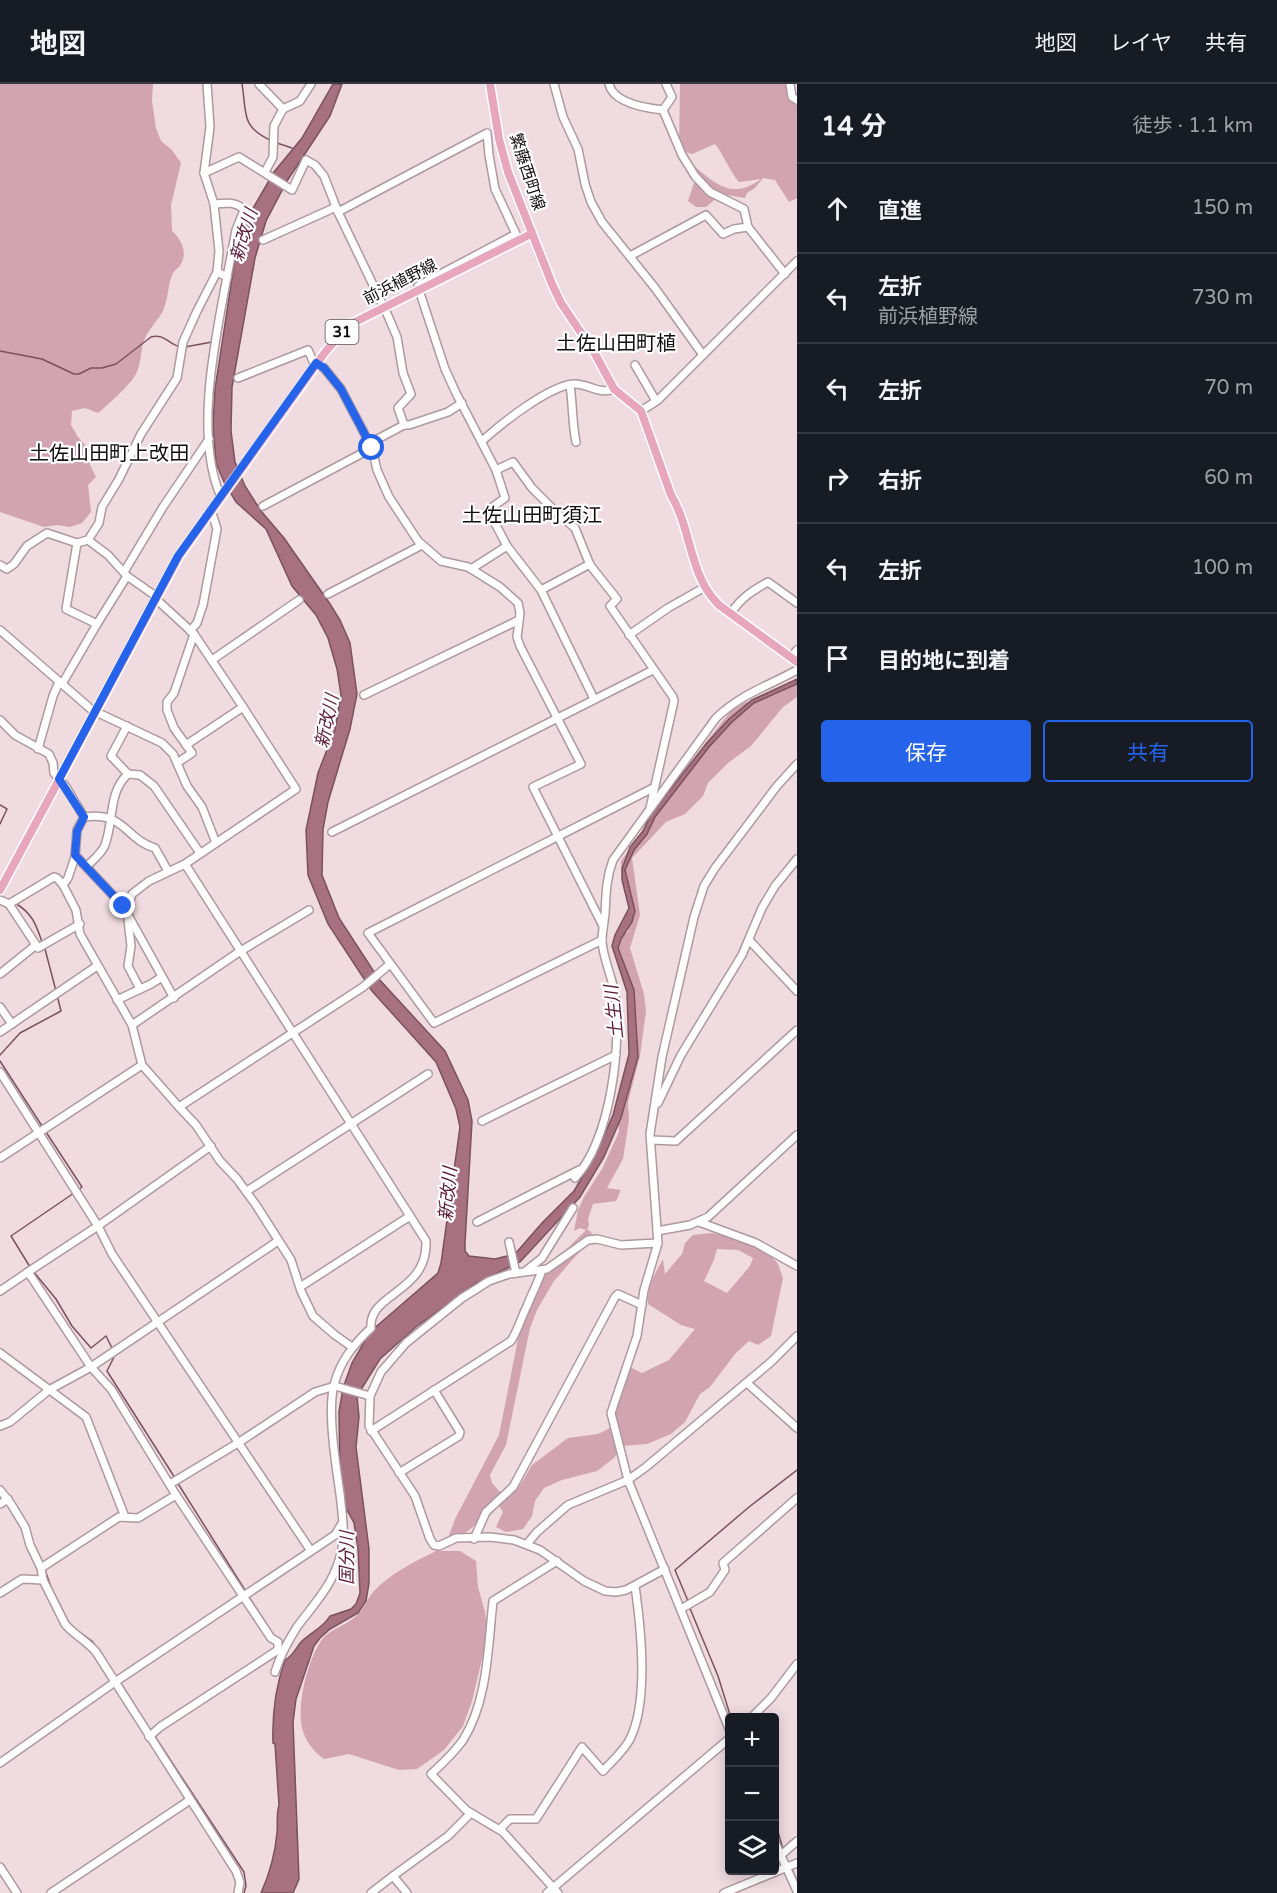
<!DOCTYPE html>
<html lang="ja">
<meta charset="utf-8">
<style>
:root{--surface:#171b24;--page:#20242c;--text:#f1f3f6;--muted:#9ea1a6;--line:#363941;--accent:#2563eb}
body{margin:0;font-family:"Varela Round","Noto Sans JP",sans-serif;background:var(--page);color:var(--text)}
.controls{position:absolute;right:18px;bottom:18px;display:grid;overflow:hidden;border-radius:6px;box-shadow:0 3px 15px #0003}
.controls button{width:54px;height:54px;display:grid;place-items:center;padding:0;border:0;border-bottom:2px solid var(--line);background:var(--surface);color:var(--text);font:30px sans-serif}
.stop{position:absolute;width:18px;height:18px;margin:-14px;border:4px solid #2563eb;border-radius:50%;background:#fff}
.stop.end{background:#2563eb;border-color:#fff;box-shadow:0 2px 6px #0008}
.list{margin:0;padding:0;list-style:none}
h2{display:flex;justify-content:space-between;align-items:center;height:78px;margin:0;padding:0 24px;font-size:26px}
h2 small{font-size:20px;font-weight:400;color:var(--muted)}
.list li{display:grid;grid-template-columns:39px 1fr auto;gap:18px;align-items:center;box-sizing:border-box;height:90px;padding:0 24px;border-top:2px solid var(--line)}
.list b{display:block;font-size:22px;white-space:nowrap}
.list p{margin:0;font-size:20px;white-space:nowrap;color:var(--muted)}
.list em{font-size:20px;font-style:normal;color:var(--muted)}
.actions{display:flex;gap:12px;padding:18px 24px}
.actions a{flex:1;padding:14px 0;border:2px solid var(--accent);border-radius:6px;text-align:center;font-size:21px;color:var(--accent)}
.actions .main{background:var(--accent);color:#fff}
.icon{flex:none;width:33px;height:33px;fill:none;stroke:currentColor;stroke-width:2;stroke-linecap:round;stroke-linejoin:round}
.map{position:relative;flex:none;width:797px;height:1809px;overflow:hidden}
header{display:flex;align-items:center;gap:36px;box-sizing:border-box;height:84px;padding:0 30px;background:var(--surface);border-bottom:2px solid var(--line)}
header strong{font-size:28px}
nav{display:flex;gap:33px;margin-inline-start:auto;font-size:21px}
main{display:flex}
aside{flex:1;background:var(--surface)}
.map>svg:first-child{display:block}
.green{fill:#d2a4b1;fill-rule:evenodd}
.water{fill:#a77181;stroke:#7a525e;stroke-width:1.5}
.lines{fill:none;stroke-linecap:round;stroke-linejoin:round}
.stream{stroke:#7a525e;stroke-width:1.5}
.minor-casing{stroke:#ad999e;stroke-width:10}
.major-casing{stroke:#fff;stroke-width:11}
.minor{stroke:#fff;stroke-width:7}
.major{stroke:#e8a6bd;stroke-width:8}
.route{stroke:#2563eb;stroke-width:8}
.labels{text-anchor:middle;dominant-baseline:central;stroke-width:4.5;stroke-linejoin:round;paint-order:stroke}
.shield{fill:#fff;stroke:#585455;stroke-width:1.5}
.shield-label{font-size:15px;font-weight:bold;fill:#110a0c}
.street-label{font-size:16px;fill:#110a0c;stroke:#fff}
.water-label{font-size:18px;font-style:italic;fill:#5e1b36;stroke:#fff}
.quarter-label{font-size:20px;fill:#110a0c;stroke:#fff}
</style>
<header>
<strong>地図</strong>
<nav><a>地図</a><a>レイヤ</a><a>共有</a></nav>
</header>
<main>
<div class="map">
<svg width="797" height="1809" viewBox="0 0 797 1809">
<rect width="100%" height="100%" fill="#f0dbe0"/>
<g class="green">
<path d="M0,0H153L152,17L156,44L161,57L172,66L181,79L171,121L172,147C181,155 188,168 181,180C179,184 174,186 172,191C168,202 168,215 163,227C158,236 150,244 145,254C140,265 142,278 136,290C131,300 107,322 98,329L85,324L72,327L71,341L78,353L87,363L90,381L96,393L88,401L91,428L82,439L70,443L57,441L44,443L0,428Z"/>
<path d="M680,0H792L797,11V114L789,118L775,96L763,94L755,104L747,109L745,114L721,110L706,123H696L688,117L695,96L689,78C713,97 731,118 761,95L739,98C729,87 725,72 715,60L692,70L679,66Z"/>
<path d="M797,600V613L783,623L751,662L728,679L708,699L703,712L685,730L666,738L632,774L640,831L630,864L644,910L646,927L640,972L628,1018L629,1036L623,1075L607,1104L621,1106L616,1117L593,1120L588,1135L589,1141L587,1145L592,1149L588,1158L554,1197L537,1226L530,1244L506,1361L490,1391L492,1399L500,1408H507L519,1403L532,1381L568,1354L598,1350L616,1341V1328L630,1283L642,1289L669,1276L695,1245L681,1241L648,1220C647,1203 655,1189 663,1175L665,1190L682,1170L685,1159L693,1151L711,1149L727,1152L765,1165L778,1180L783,1194L771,1252L758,1261L749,1257L735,1270L710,1303L700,1310L685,1338L671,1350L647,1360L622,1362L614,1374L597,1387L562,1396L544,1404L535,1417L532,1432L523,1445L506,1448L496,1443L503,1428L499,1422C486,1426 486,1432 476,1440C467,1449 458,1453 447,1457L455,1435L499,1351L519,1250L527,1225L548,1184L586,1146L580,1144L574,1147L578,1126L584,1113L602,1085L619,1048L618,1027L634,974L635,934L618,867L620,851L628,848L633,829L621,789V777L642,747L681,700L706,658L731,627L744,619L776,610ZM717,1165L738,1166L753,1174L750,1182L727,1209L704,1197L714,1176Z"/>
<path d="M436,1467H460L476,1477L478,1503L485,1528L488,1550L472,1617L463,1642L444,1666L417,1685L399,1686L349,1670L324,1675C315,1669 308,1660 304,1650C294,1627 308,1572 324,1553C332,1545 346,1541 355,1533C363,1527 367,1515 374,1507C391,1489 414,1478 436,1467Z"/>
</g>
<path class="water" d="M333,0H342L330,32L287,97L266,137L255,174L232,303L231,347L235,378L245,402L261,427L284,454L330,520L340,536L350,559L357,610L350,645L328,718L323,745L322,791L339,834L378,894L445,967L468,1016L472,1037L465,1159V1167L469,1172L495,1175L515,1170L542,1139L574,1107L596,1070L613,1031L629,970L627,908L612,862L615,851L629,824L622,796V785L630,763L643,747L651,730L706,660L729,635L752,616L797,595V600L754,619L732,638L709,663L655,733L647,750L634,766L625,786L635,827L632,838L621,855L618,864L634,906L638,973L621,1034L604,1073L580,1113L520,1178L475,1200L416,1243L380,1275L357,1312L359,1333L356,1363L369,1465V1499L366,1517L358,1529L330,1545L320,1554L314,1562L296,1615L293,1638L299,1795L293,1809H261C270,1789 275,1771 277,1749C278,1740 276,1731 279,1721L275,1660L273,1659C272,1629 275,1604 285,1576C293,1572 296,1564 301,1558C310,1549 324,1543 330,1532L351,1525L356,1520L360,1509L358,1465L354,1439L346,1424L340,1388L339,1328L343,1304L352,1279L370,1248L438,1189L441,1179L460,1043L456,1025L436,978L372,907L328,840L308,791L306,746L318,689L335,645L341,611L337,585L328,554L316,531L292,502L266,445L236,418L224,398L216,379L213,341L215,305L235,175L245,138L274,88L302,54Z"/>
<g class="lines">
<g class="stream">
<path d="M242,0C247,28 240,42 270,56"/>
<polyline points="277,59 292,64"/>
<polyline points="185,263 212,258"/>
<path d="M0,267L42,275L74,290H79L91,284H102L116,280L151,253C164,249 168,260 180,263"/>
<polyline points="0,721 7,725 0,740"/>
<path d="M15,819C32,829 36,840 42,858"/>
<polyline points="45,865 56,907"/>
<polyline points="0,971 20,949 61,927 57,911"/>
<polyline points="0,977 42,1042"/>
<polyline points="46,1048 82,1103 78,1106"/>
<polyline points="30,1183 11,1152 74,1109"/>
<polyline points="33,1187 56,1215 72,1242 91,1264 106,1252 113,1266"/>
<polyline points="115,1271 107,1287 175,1394"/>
<polyline points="177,1398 245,1506"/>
<polyline points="45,1486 51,1503 67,1535 71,1542 92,1557 117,1594"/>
<polyline points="249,1513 274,1552"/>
<polyline points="688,1517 675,1486 749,1423 797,1386"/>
<polyline points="689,1522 718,1592 731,1634"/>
<polyline points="120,1598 151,1647"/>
<polyline points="154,1651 244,1788 246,1802 244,1809"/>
<polyline points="774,1734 783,1765"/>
<polyline points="791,1783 797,1797"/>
</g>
<g class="minor-casing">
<g id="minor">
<polyline points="259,0 283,25"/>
<polyline points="554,0 563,33 578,65 585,100 591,118 602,138 655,204 703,271"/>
<path d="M609,0C613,19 645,24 663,26"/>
<polyline points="790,0 792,13 797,16"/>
<polyline points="663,26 682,71 695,92 710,108 744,125 748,143 785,190"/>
<polyline points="663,26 672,13 666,0"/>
<polyline points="265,88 273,73 274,42 283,25 300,17 311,0"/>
<polyline points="204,89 239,73 292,106 306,76 315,81 324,92 338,128 388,232 397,253 403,289 411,310 398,324 404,341 370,359"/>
<path d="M214,120C225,119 236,117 244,126L236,146L227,193"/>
<polyline points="338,128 487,49 489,71 495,105 516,150 418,202 419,206 445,285 456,309 496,386 513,378 532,404 557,429 575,444 590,481 617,515 610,522 673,613 674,617 650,724"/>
<polyline points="263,156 336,123"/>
<polyline points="630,172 706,131 723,150 734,145 748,143"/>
<path d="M217,188L227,193C215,256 194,353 221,413"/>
<polyline points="635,281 656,317"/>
<polyline points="238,294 308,266 313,277 324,284 341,305 372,364 377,386 389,413 418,457 441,477 468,483 500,503 518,519 520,529 517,553 520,562 581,680 533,703 603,842"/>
<path d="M570,301C573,321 572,339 576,358"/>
<polyline points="641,327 658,316 797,177"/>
<polyline points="404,341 409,341 448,328 462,319"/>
<path d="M482,357C501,340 547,303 573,300C588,299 598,311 614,305"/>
<polyline points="496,386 505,414 488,426 507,462"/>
<polyline points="263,422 372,364"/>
<polyline points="88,456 108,471 127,492 157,513"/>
<polyline points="0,481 7,485 14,480 27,462 47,449 77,459"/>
<polyline points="471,485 507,462 541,506 590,480"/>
<polyline points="124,488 163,423 209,355"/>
<polyline points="541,506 594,615"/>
<polyline points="328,510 422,461"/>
<path d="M731,529C741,514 753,506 768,498L797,519"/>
<polyline points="97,540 66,525 77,459 88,456 99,439 102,423 119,395 141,350 177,294 183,258 197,227 217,188 219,167 214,120 204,89 210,43 207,0"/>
<polyline points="0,546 92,626 162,659 173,670 187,702 202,723 216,759"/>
<polyline points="190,547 197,539 203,521 217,445 211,426"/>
<polyline points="629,551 668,524 705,503"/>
<polyline points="791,573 797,566"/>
<polyline points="212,576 299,516"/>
<polyline points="62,600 97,540 127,492"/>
<polyline points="364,611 519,536"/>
<polyline points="0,636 15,651 49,670 53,679 54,689 66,703 84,733 77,746 75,773 68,794 63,801 57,794 54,793 9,820 0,816"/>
<polyline points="186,661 243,623"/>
<polyline points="38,665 53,612 59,598"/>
<polyline points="177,679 192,669 174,644 167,626 167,618 174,609 194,550"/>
<polyline points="128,690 140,691 154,702 200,769"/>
<path d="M84,733C125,727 126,756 155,764L168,787"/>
<polyline points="332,748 653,586"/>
<polyline points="75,771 123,822 174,914"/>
<path d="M185,780L426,1157C428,1209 368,1209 371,1244C354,1260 340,1277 334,1301C327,1328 336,1381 340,1410C342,1428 345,1447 342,1465C335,1499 317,1516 297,1543C288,1557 280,1572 275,1588"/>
<path d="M87,782C93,776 102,769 105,761C114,737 108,708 128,690L111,672L127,642"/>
<polyline points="63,801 76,826 80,850 132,941"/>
<polyline points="9,820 38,864 80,840"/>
<polyline points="123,822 130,817 132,810 149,797 185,780 296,705 243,623 194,550 156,515"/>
<polyline points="309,826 239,868 132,941 142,981 179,1023 363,903 390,880"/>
<polyline points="128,836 131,862 128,882 140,905"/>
<polyline points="602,856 434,939 368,849 653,704"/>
<polyline points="749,856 797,907"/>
<polyline points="0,890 36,861"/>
<polyline points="117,916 151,900 162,893"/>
<polyline points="0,923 12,940"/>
<polyline points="0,948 97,882"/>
<polyline points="0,988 98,1142 112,1170 311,1467"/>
<polyline points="658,1019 681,971 742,871 762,824 775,802 797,775"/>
<polyline points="179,1023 196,1041 220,1077 237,1095 256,1121 291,1176 301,1207 313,1232 335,1251 352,1263"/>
<polyline points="482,1037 616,971"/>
<polyline points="651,1056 676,1057 797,946"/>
<polyline points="0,1074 142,981"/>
<path d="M575,1094C611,1055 623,957 614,906C611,890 603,874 602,857C602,848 604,839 605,830C606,811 606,794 613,776L716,634C741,610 768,602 797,586"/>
<polyline points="247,1107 428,990"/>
<polyline points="477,1138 579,1086"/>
<polyline points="699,1138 756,1159 797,1182"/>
<polyline points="657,1147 690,1141 708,1133 797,1051"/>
<polyline points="509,1158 516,1189"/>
<polyline points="657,1159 621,1161 597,1155 588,1156 547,1185 509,1190 489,1197 462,1214 406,1259 381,1288 370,1312 369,1342 415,1412 430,1455 434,1461 439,1462 456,1454 490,1453 514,1456 540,1466 584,1497 605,1507 616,1508 626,1506 665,1485"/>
<polyline points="527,1186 542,1174 573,1124"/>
<polyline points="28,1188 98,1142 211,1062"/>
<polyline points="300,1203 410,1132"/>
<polyline points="0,1207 28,1188 91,1283 111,1305 176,1411 271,1554 278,1558 278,1566 160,1643 149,1653"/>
<polyline points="0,1269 86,1333 125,1433"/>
<polyline points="747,1299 797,1344"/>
<polyline points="0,1342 10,1338 49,1306 91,1283 278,1157"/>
<path d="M371,1347L511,1257C518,1246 521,1234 527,1222C532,1209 538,1199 542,1186"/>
<polyline points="399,1389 459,1352 460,1348 434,1306"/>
<polyline points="170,1400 238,1359 315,1308 335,1302 370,1312"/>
<path d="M0,1406L11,1420L25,1443L30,1461L41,1484L43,1496L65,1540C74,1551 87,1557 96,1568L236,1787L240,1798L238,1809"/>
<polyline points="0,1420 8,1415"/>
<polyline points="474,1455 486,1428 513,1403 615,1213 618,1210 642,1221"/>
<polyline points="527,1460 537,1448 568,1421 628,1396 646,1383 771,1278 797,1252"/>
<path d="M557,1477L493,1517C488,1562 488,1617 463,1656C454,1669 442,1680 431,1690L466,1726L503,1748L558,1809"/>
<polyline points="41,1484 119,1433 138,1434 176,1411"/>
<polyline points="0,1509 22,1495 43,1496"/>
<polyline points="681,1525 710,1508 725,1486 723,1479 797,1414"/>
<polyline points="751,1634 771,1614 797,1580"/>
<polyline points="730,1647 628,1396 611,1329 637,1252 644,1206 658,1159 650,1050 662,973 694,833 704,802 715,784 777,702 797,680"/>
<polyline points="0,1679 115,1598 335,1451 341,1441"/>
<path d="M500,1745L510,1735H536L582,1663L603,1687C612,1677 624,1667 630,1655C649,1617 641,1544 635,1502"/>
<polyline points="774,1756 797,1807"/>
<polyline points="780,1772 797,1757"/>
<polyline points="0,1783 17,1809"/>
<polyline points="51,1809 190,1716"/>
<polyline points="371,1809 393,1792"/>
<polyline points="407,1809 393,1792 448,1752 471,1729"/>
<polyline points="547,1809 730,1654"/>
<polyline points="724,1809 797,1779"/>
</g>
</g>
<g class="major-casing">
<g id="major">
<path d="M490,0L499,55L508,88L552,200L561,219L594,268L614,305L641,327L671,411C692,446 689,492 719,521L797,578"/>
<polyline points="0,806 179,472 326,267 349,241 531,150"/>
</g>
</g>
<use href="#minor" class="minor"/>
<use href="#major" class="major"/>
</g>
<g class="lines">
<polyline class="route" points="123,822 75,771 77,747 84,733 59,695 178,472 316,279 324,284 341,305 372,364"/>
</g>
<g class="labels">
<rect class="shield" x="325.5" y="236" width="33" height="24" rx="4.5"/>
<g class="shield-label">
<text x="342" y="248">31</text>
</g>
<g class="street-label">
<text transform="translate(527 88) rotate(72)">繁藤西町線</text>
<text transform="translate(400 198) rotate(-27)">前浜植野線</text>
</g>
<g class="water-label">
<text transform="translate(244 151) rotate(-73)">新改川</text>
<text transform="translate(327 637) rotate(-78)">新改川</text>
<text transform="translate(614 928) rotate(-96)">土生川</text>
<text transform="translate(448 1110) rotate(-85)">新改川</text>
<text transform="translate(347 1474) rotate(-90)">国分川</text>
</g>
<g class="quarter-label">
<text x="616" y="260">土佐山田町植</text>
<text x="109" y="370">土佐山田町上改田</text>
<text x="532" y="432">土佐山田町須江</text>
</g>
</g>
</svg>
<div class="controls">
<button>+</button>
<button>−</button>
<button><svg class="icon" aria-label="layers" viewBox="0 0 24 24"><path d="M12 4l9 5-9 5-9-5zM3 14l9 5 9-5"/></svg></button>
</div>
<div class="stop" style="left:372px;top:364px"></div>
<div class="stop end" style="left:123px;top:822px"></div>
</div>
<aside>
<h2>14 分<small>徒歩 · 1.1 km</small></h2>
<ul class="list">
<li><svg class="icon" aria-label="ahead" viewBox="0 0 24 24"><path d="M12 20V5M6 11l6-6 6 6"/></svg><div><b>直進</b></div><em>150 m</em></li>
<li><svg class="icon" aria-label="left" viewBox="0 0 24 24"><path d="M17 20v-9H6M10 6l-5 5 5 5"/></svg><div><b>左折</b><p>前浜植野線</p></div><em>730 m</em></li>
<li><svg class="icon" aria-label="left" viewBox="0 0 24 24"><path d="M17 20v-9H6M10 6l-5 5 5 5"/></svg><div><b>左折</b></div><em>70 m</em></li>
<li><svg class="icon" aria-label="right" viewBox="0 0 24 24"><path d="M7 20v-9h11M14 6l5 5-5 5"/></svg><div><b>右折</b></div><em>60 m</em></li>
<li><svg class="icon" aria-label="left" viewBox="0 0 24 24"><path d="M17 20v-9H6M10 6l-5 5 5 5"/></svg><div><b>左折</b></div><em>100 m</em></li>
<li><svg class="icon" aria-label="arrive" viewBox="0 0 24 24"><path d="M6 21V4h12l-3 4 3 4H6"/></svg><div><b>目的地に到着</b></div></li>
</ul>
<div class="actions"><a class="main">保存</a><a>共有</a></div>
</aside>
</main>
